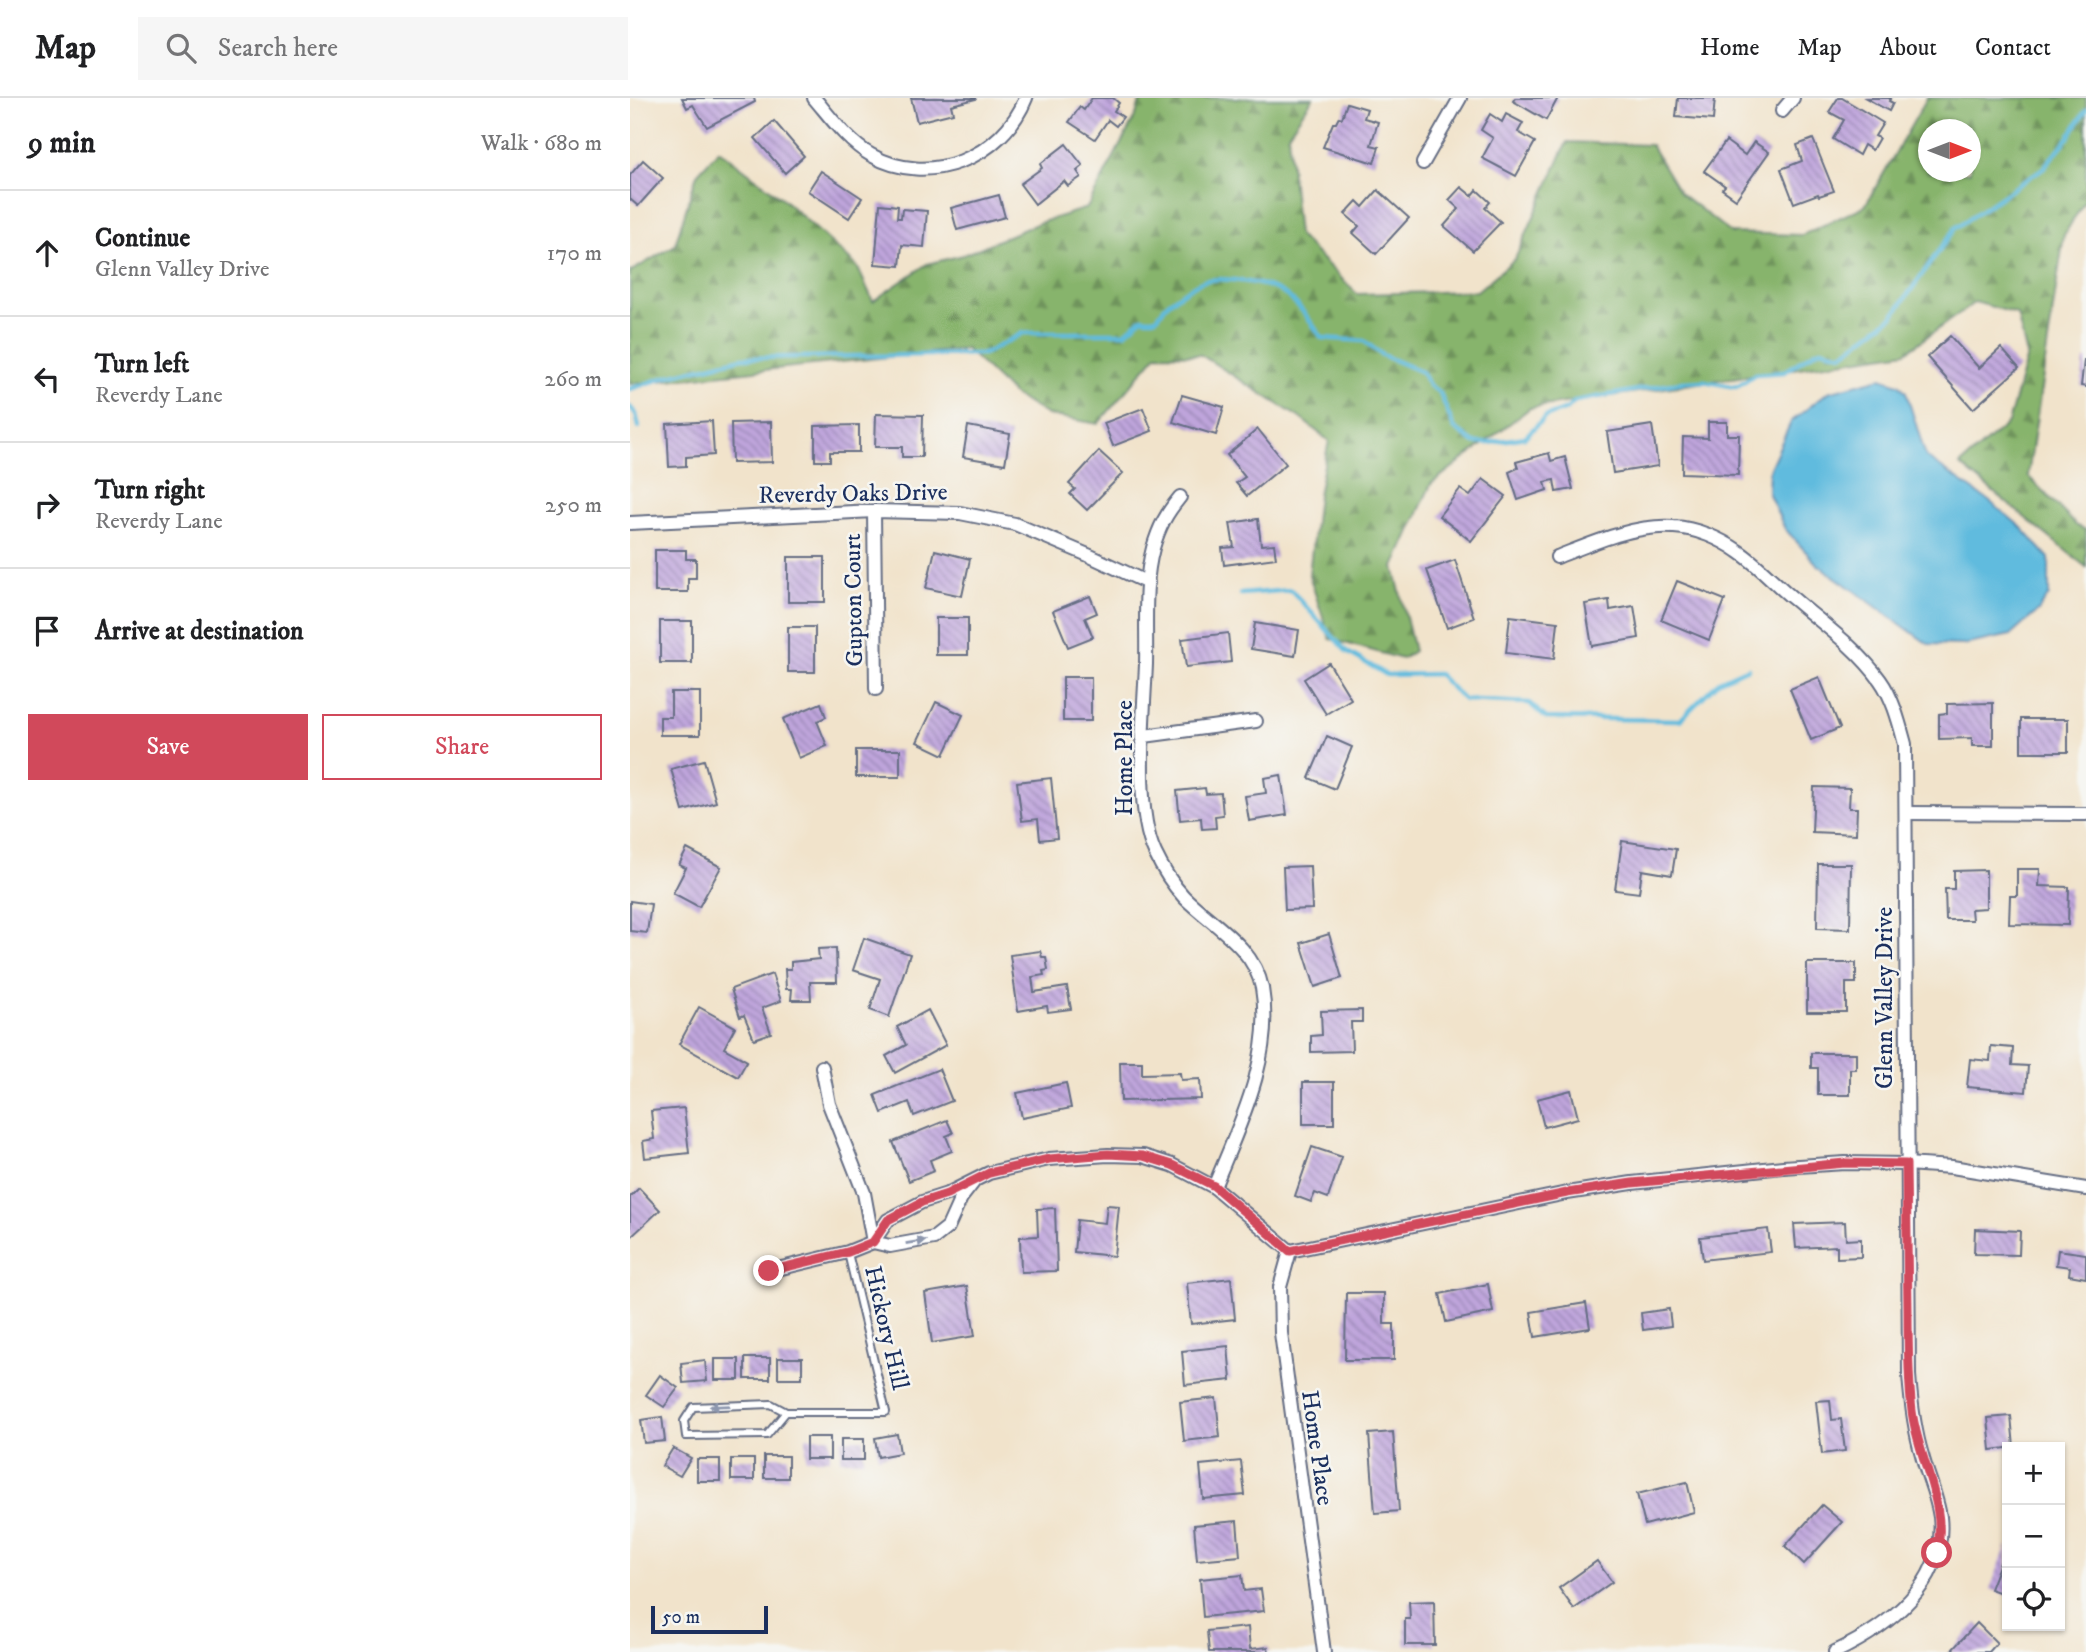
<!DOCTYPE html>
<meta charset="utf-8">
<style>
:root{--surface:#fff;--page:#f6f6f6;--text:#202124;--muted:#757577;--line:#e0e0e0;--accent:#d1495b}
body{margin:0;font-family:"IM FELL DW Pica",serif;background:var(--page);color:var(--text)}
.controls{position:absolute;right:21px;bottom:21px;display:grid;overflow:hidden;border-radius:0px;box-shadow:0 2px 5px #0004}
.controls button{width:63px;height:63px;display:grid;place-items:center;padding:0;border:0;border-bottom:2px solid var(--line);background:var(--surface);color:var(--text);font:35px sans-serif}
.compass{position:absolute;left:1288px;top:21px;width:63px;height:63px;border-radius:50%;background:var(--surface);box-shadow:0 2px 5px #0004;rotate:90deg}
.scale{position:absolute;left:21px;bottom:18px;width:117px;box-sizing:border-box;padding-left:7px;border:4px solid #1b2f5e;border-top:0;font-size:19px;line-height:24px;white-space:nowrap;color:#1b2f5e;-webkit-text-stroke:5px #f6f6f2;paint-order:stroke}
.stop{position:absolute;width:21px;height:21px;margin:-16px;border:5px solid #d1495b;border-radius:50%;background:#fff}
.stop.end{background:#d1495b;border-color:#fff;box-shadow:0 2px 7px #0008}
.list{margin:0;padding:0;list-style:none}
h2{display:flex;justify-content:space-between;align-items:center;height:91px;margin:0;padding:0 28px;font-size:30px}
h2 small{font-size:23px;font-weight:400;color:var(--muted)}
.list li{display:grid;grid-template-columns:46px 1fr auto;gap:21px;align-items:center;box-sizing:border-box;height:126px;padding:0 28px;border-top:2px solid var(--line)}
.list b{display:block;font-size:26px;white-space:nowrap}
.list p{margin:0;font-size:23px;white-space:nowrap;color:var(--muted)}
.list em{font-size:23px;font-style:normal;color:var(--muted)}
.actions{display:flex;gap:14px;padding:21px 28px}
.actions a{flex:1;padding:16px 0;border:2px solid var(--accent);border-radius:0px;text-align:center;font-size:24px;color:var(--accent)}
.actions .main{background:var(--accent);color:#fff}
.icon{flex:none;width:38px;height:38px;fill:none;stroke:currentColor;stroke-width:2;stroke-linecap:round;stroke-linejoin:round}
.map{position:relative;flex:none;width:1456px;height:1554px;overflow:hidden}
header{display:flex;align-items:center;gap:42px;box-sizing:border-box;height:98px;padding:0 35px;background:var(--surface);border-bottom:2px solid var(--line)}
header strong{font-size:33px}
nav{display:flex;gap:38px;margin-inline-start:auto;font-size:24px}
.search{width:490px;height:63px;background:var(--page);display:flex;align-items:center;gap:18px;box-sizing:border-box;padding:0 24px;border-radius:0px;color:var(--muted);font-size:26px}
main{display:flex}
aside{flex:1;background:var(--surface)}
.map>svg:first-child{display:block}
.forest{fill:url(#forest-firs);stroke:#517265;stroke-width:2;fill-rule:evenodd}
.water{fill:#60bbde;stroke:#3e759e;stroke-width:2}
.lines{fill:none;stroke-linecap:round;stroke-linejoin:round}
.stream{stroke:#60bbde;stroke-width:4.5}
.building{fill:url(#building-back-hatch)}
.service-casing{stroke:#666e84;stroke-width:10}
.minor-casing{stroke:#666e84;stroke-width:16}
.service{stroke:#fff;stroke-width:6}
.minor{stroke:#fff;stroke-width:12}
.oneway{fill:#8d97ae}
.route{stroke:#d1495b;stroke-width:9}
.labels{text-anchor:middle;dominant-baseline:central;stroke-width:5;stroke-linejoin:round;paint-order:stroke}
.street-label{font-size:24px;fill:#1b2f5e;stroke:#f6f6f2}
</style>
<header>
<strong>Map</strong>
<div class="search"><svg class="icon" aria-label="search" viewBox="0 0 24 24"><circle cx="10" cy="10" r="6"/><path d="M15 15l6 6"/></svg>Search here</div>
<nav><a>Home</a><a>Map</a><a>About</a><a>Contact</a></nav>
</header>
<main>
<aside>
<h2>9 min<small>Walk · 680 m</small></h2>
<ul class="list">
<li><svg class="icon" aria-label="ahead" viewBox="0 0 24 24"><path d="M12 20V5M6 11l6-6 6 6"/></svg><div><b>Continue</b><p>Glenn Valley Drive</p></div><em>170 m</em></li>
<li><svg class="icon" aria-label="left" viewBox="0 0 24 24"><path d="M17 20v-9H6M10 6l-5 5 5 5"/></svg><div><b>Turn left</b><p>Reverdy Lane</p></div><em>260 m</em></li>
<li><svg class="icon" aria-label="right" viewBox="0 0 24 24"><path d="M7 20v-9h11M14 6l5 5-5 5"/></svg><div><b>Turn right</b><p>Reverdy Lane</p></div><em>250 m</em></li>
<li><svg class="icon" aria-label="arrive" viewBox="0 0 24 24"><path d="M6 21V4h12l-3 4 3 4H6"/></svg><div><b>Arrive at destination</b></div></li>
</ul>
<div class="actions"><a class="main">Save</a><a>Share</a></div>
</aside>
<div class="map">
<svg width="1456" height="1554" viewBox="0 0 1456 1554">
<defs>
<pattern id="forest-firs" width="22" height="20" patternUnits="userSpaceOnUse" patternTransform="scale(1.75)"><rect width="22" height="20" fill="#87b46c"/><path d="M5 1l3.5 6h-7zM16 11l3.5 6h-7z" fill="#6e935c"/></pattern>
<pattern id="building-back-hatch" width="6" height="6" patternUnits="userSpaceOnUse" patternTransform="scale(1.75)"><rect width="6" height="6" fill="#bfa5dc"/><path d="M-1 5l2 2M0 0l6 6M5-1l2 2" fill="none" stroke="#9a87b6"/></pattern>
</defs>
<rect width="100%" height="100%" fill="#f6f6f2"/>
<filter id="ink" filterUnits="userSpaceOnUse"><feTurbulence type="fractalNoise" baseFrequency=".0143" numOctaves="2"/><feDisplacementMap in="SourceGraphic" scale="14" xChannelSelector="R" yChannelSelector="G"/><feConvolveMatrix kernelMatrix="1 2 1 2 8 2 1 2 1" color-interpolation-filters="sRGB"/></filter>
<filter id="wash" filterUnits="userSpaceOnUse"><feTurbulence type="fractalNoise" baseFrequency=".00686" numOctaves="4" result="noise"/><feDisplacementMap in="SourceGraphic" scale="28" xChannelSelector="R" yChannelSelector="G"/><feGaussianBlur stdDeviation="1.57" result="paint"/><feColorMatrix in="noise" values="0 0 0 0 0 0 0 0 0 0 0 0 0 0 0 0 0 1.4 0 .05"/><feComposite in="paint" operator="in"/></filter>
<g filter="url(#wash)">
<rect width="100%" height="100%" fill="#f1e3cb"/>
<path class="forest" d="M511,0H683L658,36L668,137L727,196L847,193L885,161L937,44L1021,47L1050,95L1101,135L1172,137L1235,108L1297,0H1456V101L1434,137L1398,378L1447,428L1456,432V469L1330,367L1378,325L1397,258L1387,216L1345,204L1276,254L900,310L801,386L764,469L784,553L772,561L700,541L679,477L688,397L699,343L670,320L571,257L527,256L468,326L418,317L385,298L336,251L0,286V174L45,147L67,76L89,52L153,101L227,168L243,203L297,166L333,157L409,125L457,110L506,17ZM1298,32H1340V74H1298Z"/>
<polygon class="water" points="1251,280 1269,286 1276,294 1296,359 1359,403 1390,428 1419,460 1419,497 1408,513 1381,537 1333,547 1298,546 1187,466 1155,431 1138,394 1139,372 1161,324 1198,294"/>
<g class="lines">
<g class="stream">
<path d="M0,291L39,278L112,260L354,256L393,235H495L512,220C534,225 527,212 541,203C550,196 563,187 574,183C590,178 639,185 653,195C670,206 681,225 692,240L734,243L752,257L792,274L799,287L810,295L824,330L844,345H859L895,339L915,319L937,311L945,303L1053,284L1074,283L1106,289L1125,276L1154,274L1186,253L1191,251L1212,256L1262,219L1325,130L1413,70L1439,39L1456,12"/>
<polyline points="0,309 6,316 9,329"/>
<polyline points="611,496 661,492 717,554 757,577 808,576 834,602 899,605 916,620 1050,622 1089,583 1118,570"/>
</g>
</g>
<g id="blocks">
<g class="building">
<polygon points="52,0 124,0 125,4 77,29 63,7 57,10"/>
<polygon points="281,0 346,0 346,1 321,7 323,15 287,24"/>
<polygon points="462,0 483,0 489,5 484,13 493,19 486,28 478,22 465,41 439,24 450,9 454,12"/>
<polygon points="885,0 928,0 916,22 883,3"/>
<polygon points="1048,0 1085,0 1083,22 1046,19"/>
<polygon points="1208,0 1212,0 1253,25 1245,38 1249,40 1242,52 1234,47 1229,57 1203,41 1214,22 1199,14"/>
<polygon points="1236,0 1261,0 1259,3 1263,5 1259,13"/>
<polygon points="717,5 737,11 734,20 748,24 741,47 749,49 744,65 693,49 703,25 706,25 709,19 712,20"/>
<polygon points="860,16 872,24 876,16 893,25 888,34 905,44 886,78 852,60 863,40 851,32"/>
<polygon points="144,23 174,58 155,75 125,40"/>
<polygon points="1183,41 1204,93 1189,98 1188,96 1164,105 1151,71 1172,63 1167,47"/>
<polygon points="1096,43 1115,57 1124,44 1139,54 1106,101 1092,91 1095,88 1074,73"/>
<polygon points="436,46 453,68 447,73 451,79 438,88 434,83 405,106 390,86 412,70 410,66"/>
<polygon points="13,62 33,80 8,108 0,101 0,77"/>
<polygon points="191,73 232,100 219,120 178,93"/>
<polygon points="831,89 842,98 847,92 860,104 855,110 871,124 843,153 814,128 829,111 819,102"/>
<polygon points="748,92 779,120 746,156 723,135 729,128 715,116 727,103 733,109"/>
<polygon points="369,97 375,119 327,132 321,110"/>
<polygon points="250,106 268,108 267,120 271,120 272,111 297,113 294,149 272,147 270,168 245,166"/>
<polygon points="1320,238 1349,270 1371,250 1389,270 1343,311 1297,259"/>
<polygon points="1454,262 1456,262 1456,289 1451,288"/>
<polygon points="552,297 594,309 586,337 543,324"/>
<polygon points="513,310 522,333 483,348 474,325"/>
<polygon points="246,316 293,317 292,359 272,359 272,349 245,349"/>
<polygon points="82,323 84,357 56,359 56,368 39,369 37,326"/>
<polygon points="141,324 142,364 102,365 101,325"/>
<polygon points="1078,324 1097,324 1097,337 1109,337 1108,377 1052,375 1053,339 1078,340"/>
<polygon points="229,327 229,354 200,354 200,363 185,363 185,328"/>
<polygon points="1022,327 1028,368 983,375 977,334"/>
<polygon points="338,328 380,336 375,366 333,359"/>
<polygon points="628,331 656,366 617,398 606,385 615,379 597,357"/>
<polygon points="469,353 493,375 457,412 440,396 445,391 439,386"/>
<polygon points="919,355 921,363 935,359 943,391 926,394 924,382 915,384 917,392 888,402 879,374 888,370 886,364"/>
<polygon points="853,381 876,398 841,443 809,418 830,391 840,398"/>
<polygon points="628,421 631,447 644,446 646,460 594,467 592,450 604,449 600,425"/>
<polygon points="25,452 56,452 56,461 66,461 66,480 58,480 58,494 25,494"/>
<polygon points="305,452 340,461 332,498 296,490"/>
<rect x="158" y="459" width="37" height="45"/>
<polygon points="825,462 844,520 817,530 797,472"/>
<polygon points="1047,483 1095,502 1079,542 1031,522"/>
<polygon points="460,498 467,515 455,520 463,539 438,549 423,513"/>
<polygon points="979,502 980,512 1004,508 1009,540 962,548 955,506"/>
<polygon points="880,518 928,524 924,561 876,555"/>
<rect x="306" y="520" width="32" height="37"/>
<rect x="30" y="523" width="32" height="42"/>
<polygon points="625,525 669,532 665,558 621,551"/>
<rect x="158" y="529" width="27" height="45"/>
<polygon points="598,535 601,564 556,569 552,541"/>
<polygon points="699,565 721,601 696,616 674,581"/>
<rect x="433" y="579" width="28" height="44"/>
<polygon points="1189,579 1210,630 1181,642 1160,591"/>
<polygon points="41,594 70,594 70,637 30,637 30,619 41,619"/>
<polygon points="306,604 333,617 314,657 287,644"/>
<polygon points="191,605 196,619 187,623 197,648 169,660 153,621"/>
<polygon points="1363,605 1363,648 1342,648 1342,640 1309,641 1309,616 1317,615 1317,606"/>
<rect x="1391" y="621" width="47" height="33"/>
<polygon points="697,638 722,649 705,691 679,680"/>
<rect x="226" y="652" width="44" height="27"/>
<polygon points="74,662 86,704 53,713 41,671"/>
<polygon points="651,677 657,717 619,723 615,698 636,695 634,680"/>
<polygon points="421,680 427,740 410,742 408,721 392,723 387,684"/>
<polygon points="1184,689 1220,690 1219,710 1227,710 1226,736 1182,734"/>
<polygon points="575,690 576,696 591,695 593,717 585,718 586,730 572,731 571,720 550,722 547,693"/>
<polygon points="992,743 1046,751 1042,777 1012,772 1009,795 985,792"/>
<polygon points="57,751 91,769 69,809 43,795 56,770 49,767"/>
<polygon points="1188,766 1221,766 1220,831 1187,830"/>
<polygon points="680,768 682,811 655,812 653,769"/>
<polygon points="1387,771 1410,771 1409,788 1439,789 1438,827 1379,826 1380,798 1387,798"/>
<polygon points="1356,772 1356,810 1341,811 1342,822 1316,822 1315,791 1324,791 1324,773"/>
<polygon points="0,803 21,806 17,835 0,833"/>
<polygon points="699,836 712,880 685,889 671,845"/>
<polygon points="234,840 280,856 259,919 240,912 250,881 223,872"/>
<polygon points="206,850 207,884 180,884 181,902 161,902 162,891 156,891 155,871 161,871 161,864 189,861 188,851"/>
<polygon points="410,853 412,859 416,859 418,872 413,873 414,877 402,879 404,894 437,889 441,911 418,914 417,908 388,913 380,857"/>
<polygon points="1177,865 1226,865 1226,885 1216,885 1216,914 1177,914"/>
<polygon points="142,876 151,903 132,910 141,935 124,941 114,917 110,919 101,891"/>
<polygon points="69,909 105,929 94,950 117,963 108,979 49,946"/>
<polygon points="298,912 316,947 265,975 256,958 276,947 267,929"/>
<polygon points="732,912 732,924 721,924 722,953 681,954 681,938 692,937 691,913"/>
<polygon points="1361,948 1383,950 1382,967 1398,968 1396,994 1337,989 1340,961 1360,963"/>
<polygon points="1181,955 1226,955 1226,971 1220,971 1220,997 1188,997 1188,970 1181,970"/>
<polygon points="490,964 512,964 512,976 550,975 551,982 570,981 571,1001 491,1003"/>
<polygon points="309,971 322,1003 284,1018 279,1004 252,1015 245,997"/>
<rect x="673" y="984" width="31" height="42"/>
<polygon points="436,985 441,1010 392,1020 387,995"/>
<polygon points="941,992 948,1020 914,1029 907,1001"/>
<polygon points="54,1010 59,1055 15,1060 13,1043 24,1041 21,1013"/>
<polygon points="317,1022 323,1035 316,1038 322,1053 300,1062 304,1073 279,1083 263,1044"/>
<polygon points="682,1049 712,1059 698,1100 685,1095 681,1104 665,1098"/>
<polygon points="9,1090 30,1112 0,1140 0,1099"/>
<polygon points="477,1107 489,1108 484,1158 444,1154 447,1122 475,1125"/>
<polygon points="425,1110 427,1173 391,1174 390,1139 408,1138 407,1111"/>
<polygon points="1215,1124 1216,1142 1231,1141 1231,1159 1207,1160 1207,1148 1166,1150 1164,1126"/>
<polygon points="1138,1131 1141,1154 1073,1162 1070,1139"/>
<polygon points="1345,1131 1390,1133 1389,1157 1344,1156"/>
<polygon points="1428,1152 1456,1156 1456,1180 1439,1177 1440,1169 1426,1167"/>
<polygon points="601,1180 605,1221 561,1226 557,1185"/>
<polygon points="858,1186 863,1214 816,1224 810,1196"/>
<polygon points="337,1188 345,1238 302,1245 295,1195"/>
<polygon points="716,1195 754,1195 754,1226 764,1226 764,1262 715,1262"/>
<polygon points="956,1205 960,1230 905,1239 901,1214"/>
<polygon points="1039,1211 1041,1228 1013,1232 1011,1215"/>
<polygon points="598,1248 601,1282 555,1287 552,1253"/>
<rect x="115" y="1260" width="25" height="21"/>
<rect x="148" y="1260" width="24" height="20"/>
<rect x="85" y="1261" width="24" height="21"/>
<polygon points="75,1262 77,1283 53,1285 51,1265"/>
<polygon points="30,1277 48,1290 34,1309 16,1297"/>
<polygon points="586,1300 590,1339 554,1343 550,1304"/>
<polygon points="1200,1302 1202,1322 1211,1321 1215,1353 1192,1356 1186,1303"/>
<polygon points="1381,1318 1384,1349 1361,1352 1358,1320"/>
<polygon points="32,1319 35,1343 14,1345 11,1322"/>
<polygon points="763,1334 769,1413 745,1415 739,1336"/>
<polygon points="267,1336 270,1355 248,1359 245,1340"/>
<rect x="176" y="1339" width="24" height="22"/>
<rect x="211" y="1341" width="23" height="21"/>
<polygon points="43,1350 61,1360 50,1378 32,1368"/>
<rect x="134" y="1358" width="24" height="22"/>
<rect x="67" y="1361" width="23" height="22"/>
<rect x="101" y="1361" width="23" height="21"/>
<polygon points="611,1363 615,1397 573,1401 570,1367"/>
<polygon points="1057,1384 1064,1414 1015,1427 1007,1396"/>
<polygon points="1192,1407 1212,1424 1174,1466 1155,1448"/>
<polygon points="607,1423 610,1458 567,1462 564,1427"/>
<polygon points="1377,1447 1377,1497 1360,1491"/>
<polygon points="967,1463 982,1484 944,1511 929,1490"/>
<polygon points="612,1477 614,1493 631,1491 634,1513 573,1519 570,1481"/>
<polygon points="804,1503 805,1547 775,1547 775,1521 780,1521 779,1504"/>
<polygon points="1347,1525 1367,1545 1359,1554 1320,1554"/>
<polygon points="618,1529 620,1551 638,1549 639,1554 579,1554 577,1533"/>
</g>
</g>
</g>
<g filter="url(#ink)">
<use href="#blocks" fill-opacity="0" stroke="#666e84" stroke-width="2"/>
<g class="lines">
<g class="service-casing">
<polyline id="service" points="156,1314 137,1337 56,1338 54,1323 63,1309 141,1306 156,1314 256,1314 218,1155"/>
</g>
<g class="minor-casing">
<g id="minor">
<path d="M184,0C201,20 218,44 241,57C298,90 372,60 396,0"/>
<polyline points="1152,13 1163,0"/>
<polyline points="793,65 830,0"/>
<path d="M550,399C536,416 529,429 523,450C513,487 517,528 516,566C514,617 504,711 525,755C532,770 543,787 554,799C582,827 624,848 632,890C644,959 609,1028 584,1089"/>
<polyline points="244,413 246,591"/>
<polyline points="0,425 244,413 330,415 385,426 458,457 518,485"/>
<path d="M927,459C963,445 1005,426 1044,429C1066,430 1091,441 1108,453C1129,467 1146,487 1165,502C1194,527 1227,550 1250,582C1263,600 1269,624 1275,646L1279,1277C1281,1304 1284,1331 1292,1357C1297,1377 1307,1398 1310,1419C1317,1485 1258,1529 1205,1554"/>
<polyline points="514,638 626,623"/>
<polyline points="1276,715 1456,716"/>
<polyline points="345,1082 331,1100 318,1129 304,1140 260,1148 243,1144 258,1122 292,1104 317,1096 359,1075 419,1061 478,1057 513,1058 542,1067 584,1089 660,1153 937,1095 1002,1085 1153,1069 1215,1065 1276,1066 1322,1069 1456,1091"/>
<polyline points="660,1153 650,1189 651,1235 694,1554"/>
<polyline points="139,1173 218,1154 243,1144 234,1095 199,1006 192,969"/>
</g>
</g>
<use href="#service" class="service"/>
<use href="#minor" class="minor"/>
</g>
<defs><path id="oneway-solid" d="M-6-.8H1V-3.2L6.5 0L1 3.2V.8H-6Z" transform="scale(1.75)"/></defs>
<g class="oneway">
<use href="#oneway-solid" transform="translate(286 1144) rotate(-9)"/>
<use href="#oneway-solid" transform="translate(90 1308) rotate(178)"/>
</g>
</g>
<g class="lines" filter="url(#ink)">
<path class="route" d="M139,1173L218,1154L243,1144L258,1122L292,1104L317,1096L359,1075L419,1061L478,1056L513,1058L542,1067L584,1088L660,1153L937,1095L1002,1085L1215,1065L1276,1066C1277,1114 1277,1163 1278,1211C1278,1245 1278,1279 1282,1313C1288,1361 1318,1406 1307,1455"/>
</g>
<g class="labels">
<g class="street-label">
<text transform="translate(223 396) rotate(-1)">Reverdy Oaks Drive</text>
<text transform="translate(224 502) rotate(-91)">Gupton Court</text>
<text transform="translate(495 660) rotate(-90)">Home Place</text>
<text transform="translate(1255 900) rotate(-90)">Glenn Valley Drive</text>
<text transform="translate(256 1230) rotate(77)">Hickory Hill</text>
<text transform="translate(687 1350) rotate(82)">Home Place</text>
</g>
</g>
</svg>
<div class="controls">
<button>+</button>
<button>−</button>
<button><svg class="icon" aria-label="locate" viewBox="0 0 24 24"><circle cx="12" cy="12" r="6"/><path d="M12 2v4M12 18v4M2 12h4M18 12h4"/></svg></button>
</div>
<svg class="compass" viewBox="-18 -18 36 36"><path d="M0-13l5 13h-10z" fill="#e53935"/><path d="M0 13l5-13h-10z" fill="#757577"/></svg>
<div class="scale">50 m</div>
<div class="stop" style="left:1307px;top:1455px"></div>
<div class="stop end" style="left:139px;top:1173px"></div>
</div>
</main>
